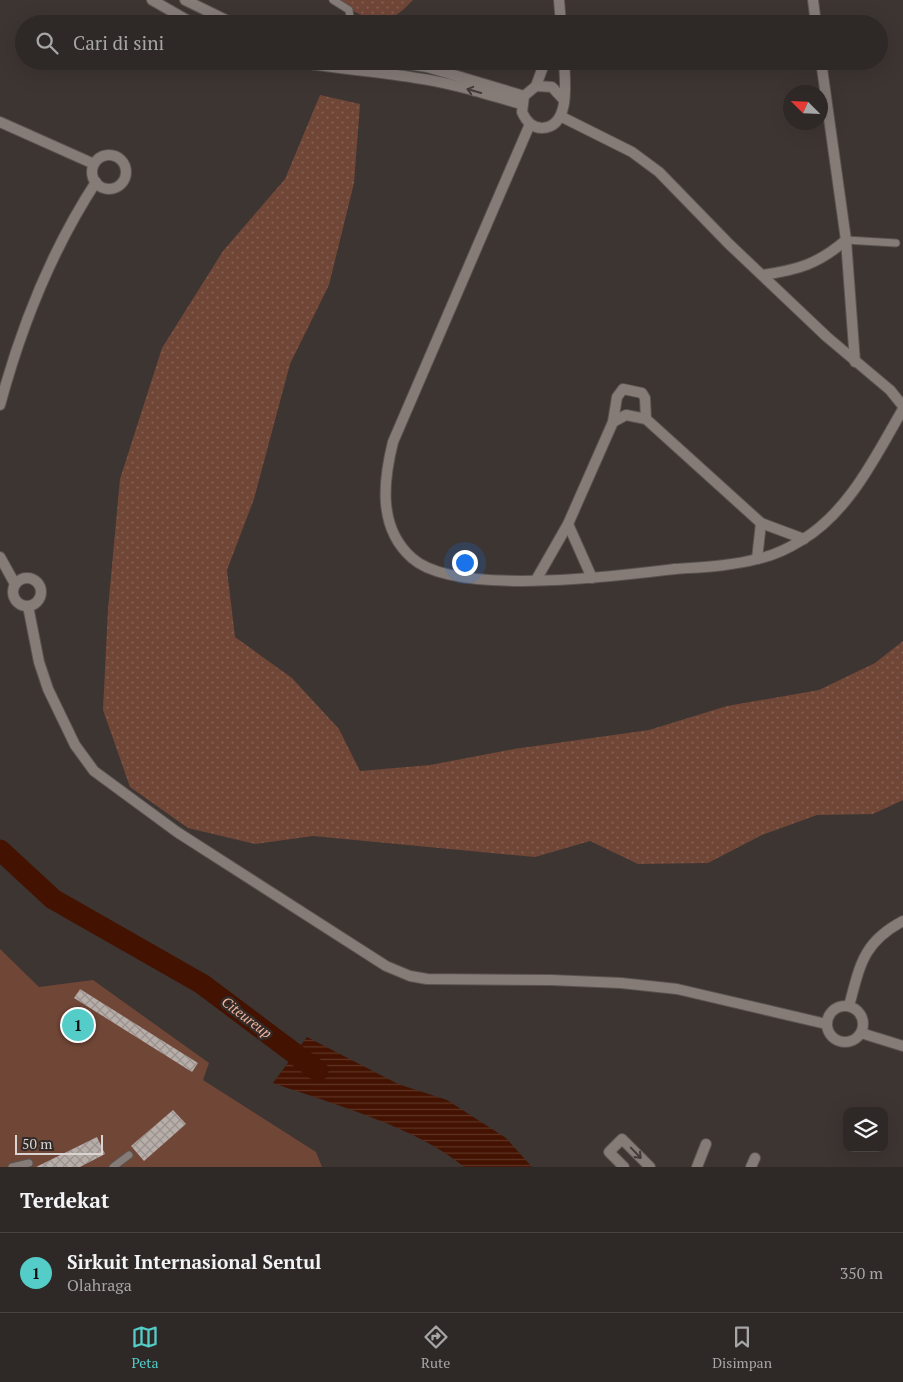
<!DOCTYPE html>
<html lang="id">
<style>
:root{--surface:#2e2826;--page:#3a3432;--text:#f1f3f6;--muted:#a7a6a7;--line:#494443;--accent:#54cdc8}
body{margin:0;font-family:"PT Serif",serif;background:var(--page);color:var(--text)}
.controls{position:absolute;right:15px;bottom:15px;display:grid;overflow:hidden;border-radius:10px;box-shadow:0 5px 20px #0002}
.controls button{width:45px;height:45px;display:grid;place-items:center;padding:0;border:0;border-bottom:1px solid var(--line);background:var(--surface);color:var(--text);font:25px sans-serif}
.compass{position:absolute;left:783px;top:85px;width:45px;height:45px;border-radius:50%;background:var(--surface);box-shadow:0 5px 20px #0002;rotate:294deg}
.scale{position:absolute;left:15px;bottom:12px;width:88px;box-sizing:border-box;padding-left:5px;border:2px solid #d9d4d2;border-top:0;font-size:14px;line-height:18px;white-space:nowrap;color:#d9d4d2;-webkit-text-stroke:4px #322b28;paint-order:stroke}
.you{position:absolute;left:464px;top:562px;width:18px;height:18px;margin:-12px;border:4px solid #fff;border-radius:50%;background:#1a73e8;box-shadow:0 0 0 8px #1a73e833}
.badge{display:grid;place-items:center;width:32px;height:32px;border-radius:50%;background:var(--accent);color:#111;font-size:16px;font-weight:700}
.pin{position:absolute;translate:-50% -50%;border:2px solid #fff;box-shadow:0 1px 5px #0006}
.list{margin:0;padding:0;list-style:none}
h2{display:flex;justify-content:space-between;align-items:center;height:65px;margin:0;padding:0 20px;font-size:21px}
h2 small{font-size:16px;font-weight:400;color:var(--muted)}
.list li{display:grid;grid-template-columns:32px 1fr auto;gap:15px;align-items:center;box-sizing:border-box;height:80px;padding:0 20px;border-top:1px solid var(--line)}
.list b{display:block;font-size:19px;white-space:nowrap}
.list p{margin:0;font-size:16px;white-space:nowrap;color:var(--muted)}
.list em{font-size:16px;font-style:normal;color:var(--muted)}
.icon{flex:none;width:28px;height:28px;fill:none;stroke:currentColor;stroke-width:2;stroke-linecap:round;stroke-linejoin:round}
.map{position:relative;flex:none;width:903px;height:1167px;overflow:hidden}
.search{position:absolute;background:var(--surface);box-shadow:0 5px 20px #0002;left:15px;right:15px;top:15px;height:55px;display:flex;align-items:center;gap:12px;box-sizing:border-box;padding:0 18px;border-radius:28px;color:var(--muted);font-size:19px}
.sheet{height:145px;background:var(--surface)}
nav{display:flex;justify-content:space-around;align-items:center;box-sizing:border-box;height:70px;border-top:1px solid var(--line);background:var(--surface);font-size:14px;color:var(--muted)}
nav a{display:grid;justify-items:center;gap:2px}
nav .on{color:var(--accent)}
.map>svg:first-child{display:block}
.grass{fill:url(#grass-dots)}
.pitch{fill:#704637}
.water{fill:url(#water-rules)}
.lines{fill:none;stroke-linecap:round;stroke-linejoin:round}
.river{stroke:#441200;stroke-width:21}
.building{fill:url(#building-cross-hatch)}
.lane-casing{stroke:#5a5350;stroke-width:9}
.street-casing{stroke:#5a5350;stroke-width:12}
.lane{stroke:#857c78;stroke-width:7}
.street{stroke:#857c78;stroke-width:10}
.oneway{stroke:#433b38}
.labels{text-anchor:middle;dominant-baseline:central;stroke-width:5;stroke-linejoin:round;paint-order:stroke}
.water-label{font-size:14px;font-style:italic;fill:#f4b59e;stroke:#322b28}
</style>
<div class="map">
<svg width="903" height="1167" viewBox="0 0 903 1167">
<defs>
<pattern id="grass-dots" width="8" height="8" patternUnits="userSpaceOnUse" patternTransform="scale(1.25)"><rect width="8" height="8" fill="#704637"/><path d="M2 2h.1M6 6h.1" fill="none" stroke="#846053" stroke-width="1.8" stroke-linecap="round"/></pattern>
<pattern id="water-rules" width="6" height="5" patternUnits="userSpaceOnUse" patternTransform="scale(1.25)"><rect width="6" height="5" fill="#441200"/><path d="M0 2.5h6" fill="none" stroke="#5e3424"/></pattern>
<pattern id="building-cross-hatch" width="8" height="8" patternUnits="userSpaceOnUse" patternTransform="scale(1.25)"><rect width="8" height="8" fill="#b7ada9"/><path d="M0 0l8 8M0 8l8-8" fill="none" stroke="#9a928e"/></pattern>
</defs>
<rect width="100%" height="100%" fill="#3d3532"/>
<g class="grass">
<path d="M339,0H413C406,7 395,19 384,20C369,21 348,10 339,0Z"/>
<polygon points="320,95 360,104 354,183 329,285 290,364 254,499 227,570 235,637 292,678 339,729 360,771 430,765 514,749 649,730 727,706 819,690 875,663 903,641 903,800 873,814 817,815 762,835 708,863 638,864 590,841 535,857 313,836 255,844 188,828 130,787 103,710 108,609 120,479 162,348 223,251 285,179"/>
</g>
<polygon class="pitch" points="0,949 39,987 93,980 209,1063 203,1080 316,1152 322,1167 0,1167"/>
<path class="water" d="M307,1037L398,1084L447,1100L506,1138L532,1167H464C417,1127 332,1104 273,1083Z"/>
<g class="lines">
<polyline class="river" points="0,850 53,899 202,984 318,1071"/>
</g>
<g class="building">
<polygon points="80,989 198,1063 192,1072 74,998"/>
<polygon points="173,1110 186,1124 144,1161 131,1146"/>
<polygon points="97,1137 105,1154 80,1167 36,1167"/>
</g>
<g class="lines">
<g class="lane-casing">
<g id="lane">
<polyline points="333,0 349,10 351,24"/>
<polyline points="846,240 896,243"/>
<polyline points="12,1167 29,1163"/>
<polyline points="113,1167 129,1155"/>
</g>
</g>
<g class="street-casing">
<g id="street">
<polyline points="152,0 194,24"/>
<polyline points="185,0 234,24"/>
<polyline points="559,0 561,24"/>
<polyline points="813,0 816,24"/>
<path d="M294,61C335,69 375,71 416,78C452,83 486,94 521,104"/>
<polyline points="389,61 427,67 524,96"/>
<polyline points="821,61 846,240 855,362"/>
<polyline points="536,86 545,61"/>
<path d="M563,99L552,87L536,86L524,96L522,112C526,121 532,128 542,128C571,127 565,81 564,61"/>
<polyline points="562,117 632,152 659,172 729,244 827,337 890,390 903,406"/>
<polyline points="0,122 94,164"/>
<path d="M530,124L393,442C383,482 378,528 412,558C455,597 617,576 675,569C702,567 731,566 757,559C773,556 789,548 802,540C850,511 876,455 903,409"/>
<circle cx="109" cy="172" r="17"/>
<path d="M762,275C798,270 818,264 846,240"/>
<path d="M0,405C21,327 51,251 96,182"/>
<polyline points="613,422 617,397 623,389 642,393 645,398 646,419"/>
<polyline points="568,524 592,578"/>
<polyline points="0,557 15,584"/>
<polyline points="757,559 761,523"/>
<circle cx="27" cy="592" r="14"/>
<polyline points="536,580 568,524 613,422 626,415 646,419 761,523 804,539"/>
<polyline points="28,606 39,662 48,689 75,745 94,771 177,832 386,966 410,976 427,979 551,980 621,983 677,989 826,1024"/>
<circle cx="845" cy="1024" r="18"/>
<path d="M849,1006C860,965 863,942 903,921"/>
<polyline points="861,1033 903,1046"/>
<polyline points="624,1167 609,1152 622,1139 650,1167"/>
<polyline points="697,1167 706,1144"/>
<polyline points="751,1167 755,1158"/>
</g>
</g>
<use href="#lane" class="lane"/>
<use href="#street" class="street"/>
</g>
<defs><path id="oneway-shaft" d="M-6 0H5M1.5-3L5.5 0L1.5 3" fill="none" stroke-width="1.6" stroke-linecap="round" stroke-linejoin="round" transform="scale(1.25)"/></defs>
<g class="oneway">
<use href="#oneway-shaft" transform="translate(474 91) rotate(-164)"/>
<use href="#oneway-shaft" transform="translate(636 1153) rotate(46)"/>
</g>
<g class="labels">
<g class="water-label">
<text transform="translate(247 1017) rotate(37)">Citeureup</text>
</g>
</g>
</svg>
<div class="controls">
<button><svg class="icon" aria-label="layers" viewBox="0 0 24 24"><path d="M12 4l9 5-9 5-9-5zM3 14l9 5 9-5"/></svg></button>
</div>
<svg class="compass" viewBox="-18 -18 36 36"><path d="M0-13l5 13h-10z" fill="#e53935"/><path d="M0 13l5-13h-10z" fill="#a7a6a7"/></svg>
<div class="scale">50 m</div>
<div class="you"></div>
<div class="pin badge" style="left:78px;top:1025px">1</div>
<div class="search"><svg class="icon" aria-label="search" viewBox="0 0 24 24"><circle cx="10" cy="10" r="6"/><path d="M15 15l6 6"/></svg>Cari di sini</div>
</div>
<section class="sheet">
<h2>Terdekat<small></small></h2>
<ul class="list">
<li><span class="badge">1</span><div><b>Sirkuit Internasional Sentul</b><p>Olahraga</p></div><em>350 m</em></li>
</ul>
</section>
<nav>
<a class="on"><svg class="icon" aria-label="map" viewBox="0 0 24 24"><path d="M3 6l6-2 6 2 6-2v14l-6 2-6-2-6 2zM9 4v14M15 6v14"/></svg>Peta</a>
<a><svg class="icon" aria-label="directions" viewBox="0 0 24 24"><path d="M12 3l9 9-9 9-9-9zM9 14v-3h6M13 9l2 2-2 2"/></svg>Rute</a>
<a><svg class="icon" aria-label="saved" viewBox="0 0 24 24"><path d="M7 4h10v16l-5-4-5 4z"/></svg>Disimpan</a>
</nav>
